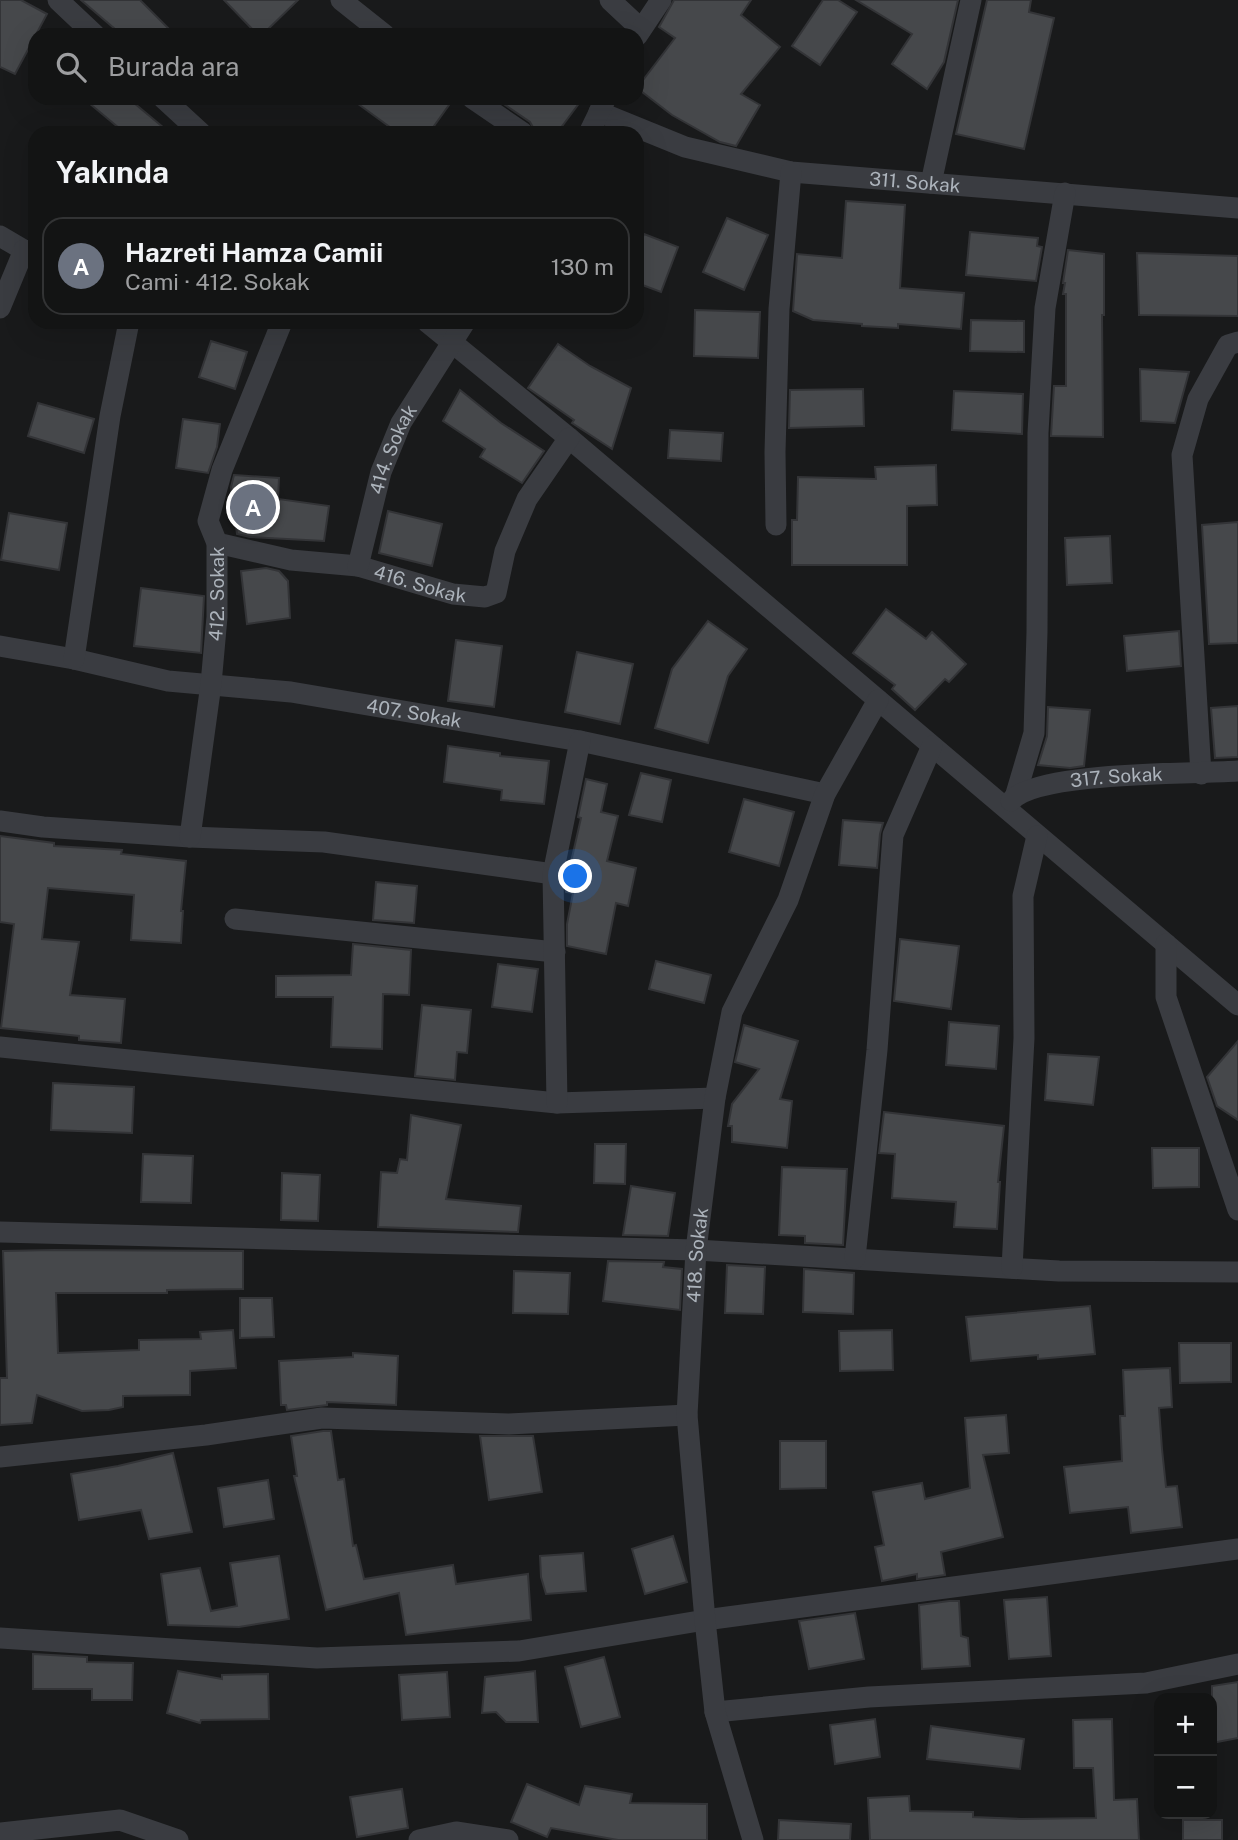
<!DOCTYPE html>
<html lang="tr">
<meta charset="utf-8">
<style>
:root{--surface:#131414;--page:#202122;--text:#f1f3f6;--muted:#9d9ea0;--line:#323334;--accent:#0f766e}
body{margin:0;font-family:"Public Sans",sans-serif;background:var(--page);color:var(--text)}
.controls{position:absolute;right:21px;bottom:21px;display:grid;overflow:hidden;border-radius:14px;box-shadow:0 7px 28px #0002}
.controls button{width:63px;height:63px;display:grid;place-items:center;padding:0;border:0;border-bottom:2px solid var(--line);background:var(--surface);color:var(--text);font:35px sans-serif}
.you{position:absolute;left:576px;top:877px;width:24px;height:24px;margin:-18px;border:5px solid #fff;border-radius:50%;background:#1a73e8;box-shadow:0 0 0 10px #1a73e833}
.badge{display:grid;place-items:center;width:46px;height:46px;border-radius:50%;background:var(--accent);color:#fff;font-size:23px;font-weight:700}
.pin{position:absolute;translate:-50% -50%;border:4px solid #fff;box-shadow:0 2px 7px #0006}
.list{margin:0;padding:0;list-style:none}
h2{display:flex;justify-content:space-between;align-items:center;height:91px;margin:0;padding:0 28px;font-size:30px}
h2 small{font-size:23px;font-weight:400;color:var(--muted)}
.list li{display:grid;grid-template-columns:46px 1fr auto;gap:21px;align-items:center;box-sizing:border-box;height:98px;margin:0 14px 14px;padding:0 14px;border:2px solid var(--line);border-radius:21px}
.list b{display:block;font-size:26px;white-space:nowrap}
.list p{margin:0;font-size:23px;white-space:nowrap;color:var(--muted)}
.list em{font-size:23px;font-style:normal;color:var(--muted)}
.icon{flex:none;width:38px;height:38px;fill:none;stroke:currentColor;stroke-width:2;stroke-linecap:round;stroke-linejoin:round}
.map{position:relative;flex:none;width:1238px;height:1840px;overflow:hidden}
.search{position:absolute;background:var(--surface);box-shadow:0 7px 28px #0002;left:28px;top:28px;width:616px;height:77px;display:flex;align-items:center;gap:18px;box-sizing:border-box;padding:0 24px;border-radius:21px;color:var(--muted);font-size:26px}
.panel{position:absolute;background:var(--surface);box-shadow:0 7px 28px #0002;left:28px;top:126px;width:616px;height:203px;border-radius:21px}
.map>svg:first-child{display:block}
.building{fill:#46484b;stroke:#333437;stroke-width:2}
.lines{fill:none;stroke-linecap:round;stroke-linejoin:round}
.minor{stroke:#3a3c41;stroke-width:21}
.labels{text-anchor:middle;dominant-baseline:central;stroke-width:6;stroke-linejoin:round;paint-order:stroke}
.street-label{font-size:19px;fill:#acb3bb;stroke:#141517}
</style>
<div class="map">
<svg width="1238" height="1840" viewBox="0 0 1238 1840">
<rect width="100%" height="100%" fill="#191a1b"/>
<g class="building">
<polygon points="0,0 21,0 47,14 15,74 0,67"/>
<polygon points="81,0 140,0 175,35 122,35"/>
<polygon points="224,0 298,0 262,35 258,35"/>
<polygon points="674,0 751,0 741,15 780,47 741,94 760,105 736,146 720,142 672,115 637,88 675,38 659,27"/>
<polygon points="823,0 838,0 857,12 820,65 792,46"/>
<polygon points="856,0 958,0 944,62 927,89 892,64 912,34"/>
<polygon points="987,0 1031,0 1029,12 1054,18 1024,149 956,134"/>
<polygon points="83,98 128,98 170,133 125,133"/>
<polygon points="350,98 454,98 429,133 398,133"/>
<polygon points="495,98 583,98 557,133 536,133 530,122"/>
<polygon points="846,201 905,205 900,288 964,293 961,329 898,324 898,328 862,326 862,324 813,320 793,311 797,254 842,258"/>
<polygon points="727,218 768,235 744,290 703,272"/>
<polygon points="970,232 1038,238 1037,246 1042,247 1036,281 966,275"/>
<polygon points="644,234 678,247 661,292 637,283 637,251"/>
<polygon points="1068,250 1104,254 1104,315 1102,315 1103,437 1051,436 1054,386 1066,386 1066,294 1063,294 1065,283 1063,283"/>
<polygon points="1137,253 1238,256 1238,316 1139,315"/>
<polygon points="695,310 760,312 758,358 694,356"/>
<polygon points="971,320 1024,321 1024,352 970,351"/>
<polygon points="211,341 247,352 235,389 199,377"/>
<polygon points="558,344 590,366 631,388 612,449 572,423 574,420 528,388"/>
<polygon points="1140,369 1189,372 1175,423 1141,421"/>
<polygon points="863,389 864,426 789,428 790,390"/>
<polygon points="460,390 501,423 544,451 522,483 480,457 485,449 443,421"/>
<polygon points="954,391 1023,394 1022,434 952,430"/>
<polygon points="38,403 94,419 84,453 28,436"/>
<polygon points="183,419 220,424 217,447 208,473 176,468"/>
<polygon points="670,430 723,433 721,461 668,458"/>
<polygon points="936,465 937,505 907,506 907,565 792,565 792,520 797,520 798,477 876,479 875,467"/>
<polygon points="234,475 279,478 278,499 329,506 324,541 250,537 237,534 231,487"/>
<polygon points="388,511 442,524 432,566 379,553"/>
<polygon points="9,513 67,523 59,570 1,560"/>
<polygon points="1238,522 1238,643 1209,644 1202,525"/>
<polygon points="1110,536 1112,583 1067,585 1065,538"/>
<polygon points="266,568 279,571 288,581 290,618 247,624 241,571"/>
<polygon points="141,588 204,596 201,653 134,646"/>
<polygon points="886,609 926,639 932,632 966,664 949,682 945,679 915,710 892,689 895,685 853,653"/>
<polygon points="708,621 747,649 728,676 708,743 655,728 672,669"/>
<polygon points="1179,631 1181,666 1127,671 1124,636"/>
<polygon points="456,640 502,646 494,707 448,701"/>
<polygon points="577,652 633,664 620,724 565,712"/>
<polygon points="1238,706 1238,757 1215,758 1211,708"/>
<polygon points="1048,707 1090,710 1084,766 1070,768 1038,765 1047,736"/>
<polygon points="448,746 500,753 500,756 549,761 544,804 501,800 502,790 444,782"/>
<polygon points="641,773 671,780 662,822 629,815"/>
<polygon points="586,779 607,784 601,812 618,816 607,861 636,868 628,906 616,903 606,954 567,946 567,924 573,893 566,892 566,884 581,818 578,817"/>
<polygon points="744,799 794,812 779,866 729,852"/>
<polygon points="843,820 883,823 880,834 877,868 839,865"/>
<polygon points="0,836 54,843 54,846 122,850 121,854 186,861 181,911 183,911 181,943 131,940 134,895 48,888 42,939 79,942 70,995 125,999 121,1043 79,1040 79,1036 1,1028 14,924 0,922"/>
<polygon points="376,882 417,886 414,923 373,920"/>
<polygon points="900,939 959,946 951,1009 894,1001"/>
<polygon points="353,944 411,950 409,995 383,994 382,1049 331,1047 333,997 276,997 276,976 351,975"/>
<polygon points="656,961 711,975 704,1003 649,989"/>
<polygon points="498,964 538,969 532,1012 492,1007"/>
<polygon points="422,1005 471,1010 467,1053 457,1052 455,1080 415,1076"/>
<polygon points="949,1022 999,1026 996,1069 946,1065"/>
<polygon points="744,1025 798,1041 780,1099 792,1101 787,1148 732,1142 732,1126 728,1126 732,1104 759,1069 735,1062"/>
<polygon points="1238,1041 1238,1120 1217,1106 1207,1077"/>
<polygon points="1048,1054 1099,1057 1093,1105 1045,1100"/>
<polygon points="53,1083 134,1087 132,1133 51,1130"/>
<polygon points="884,1112 1004,1126 998,1182 1000,1182 997,1229 954,1227 956,1202 892,1198 895,1154 879,1153"/>
<polygon points="411,1115 461,1125 446,1199 521,1206 518,1232 378,1227 381,1172 397,1173 400,1159 407,1160"/>
<polygon points="595,1144 626,1144 625,1184 594,1183"/>
<polygon points="1152,1148 1199,1148 1199,1187 1153,1188"/>
<polygon points="143,1154 193,1156 191,1203 141,1202"/>
<polygon points="782,1167 847,1169 843,1245 805,1243 805,1236 779,1235"/>
<polygon points="282,1173 320,1175 318,1221 281,1220"/>
<polygon points="631,1186 675,1193 668,1236 623,1235"/>
<polygon points="54,1250 243,1251 243,1289 167,1290 167,1293 56,1293 58,1353 139,1350 139,1340 201,1339 200,1332 233,1330 236,1368 190,1371 190,1395 123,1396 123,1407 109,1410 82,1411 37,1395 32,1423 0,1425 0,1378 7,1378 3,1251"/>
<polygon points="608,1261 664,1262 663,1267 682,1269 680,1310 603,1301"/>
<polygon points="727,1265 765,1267 763,1314 725,1313"/>
<polygon points="804,1269 854,1273 853,1314 803,1312"/>
<polygon points="514,1271 570,1273 568,1314 513,1313"/>
<polygon points="240,1298 272,1298 274,1337 240,1338"/>
<polygon points="1090,1306 1095,1354 1038,1359 1038,1355 971,1361 966,1317"/>
<polygon points="892,1330 893,1370 840,1371 839,1331"/>
<polygon points="1179,1343 1231,1343 1231,1382 1180,1383"/>
<polygon points="353,1353 398,1356 396,1405 327,1402 327,1405 287,1410 286,1405 281,1405 279,1361 353,1357"/>
<polygon points="1170,1368 1172,1407 1159,1408 1162,1449 1166,1487 1177,1486 1182,1527 1131,1533 1128,1507 1070,1513 1064,1467 1122,1461 1120,1416 1125,1416 1123,1370"/>
<polygon points="1006,1415 1009,1453 983,1455 1003,1537 941,1552 945,1575 917,1579 917,1574 882,1581 875,1547 884,1545 873,1492 922,1483 925,1499 970,1488 965,1418"/>
<polygon points="323,1431 331,1431 338,1480 344,1479 353,1546 356,1545 364,1579 453,1565 456,1584 528,1574 531,1620 406,1635 399,1593 326,1610 294,1476 297,1476 291,1436"/>
<polygon points="480,1436 533,1436 542,1492 489,1500"/>
<polygon points="780,1441 826,1441 826,1488 780,1489"/>
<polygon points="173,1453 192,1532 149,1539 141,1510 79,1520 71,1474 118,1466"/>
<polygon points="268,1480 274,1519 224,1527 218,1488"/>
<polygon points="673,1536 687,1582 645,1594 632,1549"/>
<polygon points="583,1553 586,1591 546,1594 541,1577 540,1556"/>
<polygon points="279,1556 289,1619 239,1627 168,1625 161,1574 200,1568 211,1611 237,1606 230,1563"/>
<polygon points="1047,1597 1051,1656 1009,1659 1004,1600"/>
<polygon points="949,1601 959,1601 961,1636 968,1638 970,1666 922,1669 919,1605"/>
<polygon points="855,1613 864,1659 809,1669 799,1621"/>
<polygon points="33,1654 87,1657 87,1662 133,1663 132,1700 92,1700 92,1689 33,1689"/>
<polygon points="604,1657 620,1717 581,1727 565,1667"/>
<polygon points="178,1671 222,1679 222,1675 268,1674 269,1719 201,1720 200,1723 167,1713"/>
<polygon points="535,1671 538,1722 506,1722 496,1712 482,1713 485,1677"/>
<polygon points="447,1672 450,1717 402,1720 399,1675"/>
<polygon points="1238,1682 1238,1738 1212,1743 1212,1686"/>
<polygon points="875,1719 880,1757 835,1764 830,1725"/>
<polygon points="1112,1719 1114,1800 1137,1799 1139,1840 870,1840 868,1798 909,1796 910,1811 973,1812 973,1817 1021,1819 1096,1818 1093,1768 1074,1768 1073,1720"/>
<polygon points="931,1726 1024,1739 1020,1769 927,1759"/>
<polygon points="527,1784 579,1805 585,1786 632,1794 630,1803 707,1804 707,1840 618,1840 551,1828 547,1837 511,1822"/>
<polygon points="402,1789 408,1828 357,1837 350,1797"/>
<polygon points="779,1820 851,1824 850,1840 778,1840"/>
<rect x="1183" y="1820" width="39" height="20"/>
</g>
<g class="lines">
<g class="minor">
<polyline points="58,0 95,35"/>
<polyline points="341,0 385,35"/>
<polyline points="610,0 641,29"/>
<polyline points="637,36 661,0"/>
<polyline points="163,98 201,133"/>
<polyline points="472,98 523,133"/>
<path id="s1" d="M599,112L685,147L791,172L1238,208"/>
<polyline points="589,133 606,98"/>
<polyline points="931,183 971,0"/>
<polyline points="0,236 34,256"/>
<polyline points="0,308 24,250"/>
<polyline points="427,322 569,438 1238,1005"/>
<polyline points="776,525 775,452 779,309 791,172"/>
<path id="s2" d="M217,543L291,560L358,566L453,594L485,597L496,593L505,551L527,499L569,438"/>
<path id="s3" d="M358,566L381,472L401,423L465,322"/>
<path id="s4" d="M0,646L74,659L168,681L291,692L580,741L825,794"/>
<polyline points="74,659 110,416 129,322"/>
<polyline points="1201,774 1182,455 1198,399 1228,345 1238,342"/>
<polyline points="1016,794 1034,733 1037,632 1038,433 1045,308 1065,193"/>
<path id="s5" d="M1011,801C1036,771 1194,774 1238,771"/>
<polyline points="0,821 43,827 190,837 324,842 553,874"/>
<path id="s6" d="M190,837L211,684L217,617V543L208,521L222,470L282,322"/>
<polyline points="235,919 555,952"/>
<polyline points="1166,944 1166,997 1238,1210"/>
<polyline points="0,1047 557,1103 715,1098"/>
<polyline points="557,1103 553,874 580,741"/>
<polyline points="0,1232 696,1250 1059,1271 1238,1272"/>
<polyline points="855,1258 877,1050 893,835 932,746"/>
<polyline points="1012,1268 1024,1038 1023,896 1037,836"/>
<polyline points="0,1457 206,1435 322,1418 509,1424 687,1415"/>
<polyline points="0,1638 317,1658 519,1651 705,1620 1238,1549"/>
<polyline points="715,1712 869,1697 1146,1683 1238,1664"/>
<polyline points="0,1833 120,1820 178,1840"/>
<polyline points="419,1840 456,1832 508,1840"/>
<path id="s7" d="M753,1840L715,1712L705,1620L687,1415L696,1250L715,1098L732,1012L788,900L825,794L878,700"/>
</g>
</g>
<g class="labels">
<g class="street-label">
<text stroke="none"><textPath href="#s1" startOffset="326">311. Sokak</textPath></text>
<text stroke="none"><textPath href="#s3" startOffset="122">414. Sokak</textPath></text>
<text stroke="none"><textPath href="#s2" startOffset="208">416. Sokak</textPath></text>
<text stroke="none"><textPath href="#s6" startOffset="245">412. Sokak</textPath></text>
<text stroke="none"><textPath href="#s4" startOffset="420">407. Sokak</textPath></text>
<text stroke="none"><textPath href="#s5" startOffset="110">317. Sokak</textPath></text>
<text stroke="none"><textPath href="#s7" startOffset="592">418. Sokak</textPath></text>
</g>
</g>
</svg>
<div class="controls">
<button>+</button>
<button>−</button>
</div>
<div class="you"></div>
<div class="pin badge" style="left:253px;top:507px;background:#6b7280">A</div>
<div class="search"><svg class="icon" aria-label="search" viewBox="0 0 24 24"><circle cx="10" cy="10" r="6"/><path d="M15 15l6 6"/></svg>Burada ara</div>
<section class="panel">
<h2>Yakında<small></small></h2>
<ul class="list">
<li><span class="badge" style="background:#6b7280">A</span><div><b>Hazreti Hamza Camii</b><p>Cami · 412. Sokak</p></div><em>130 m</em></li>
</ul>
</section>
</div>
